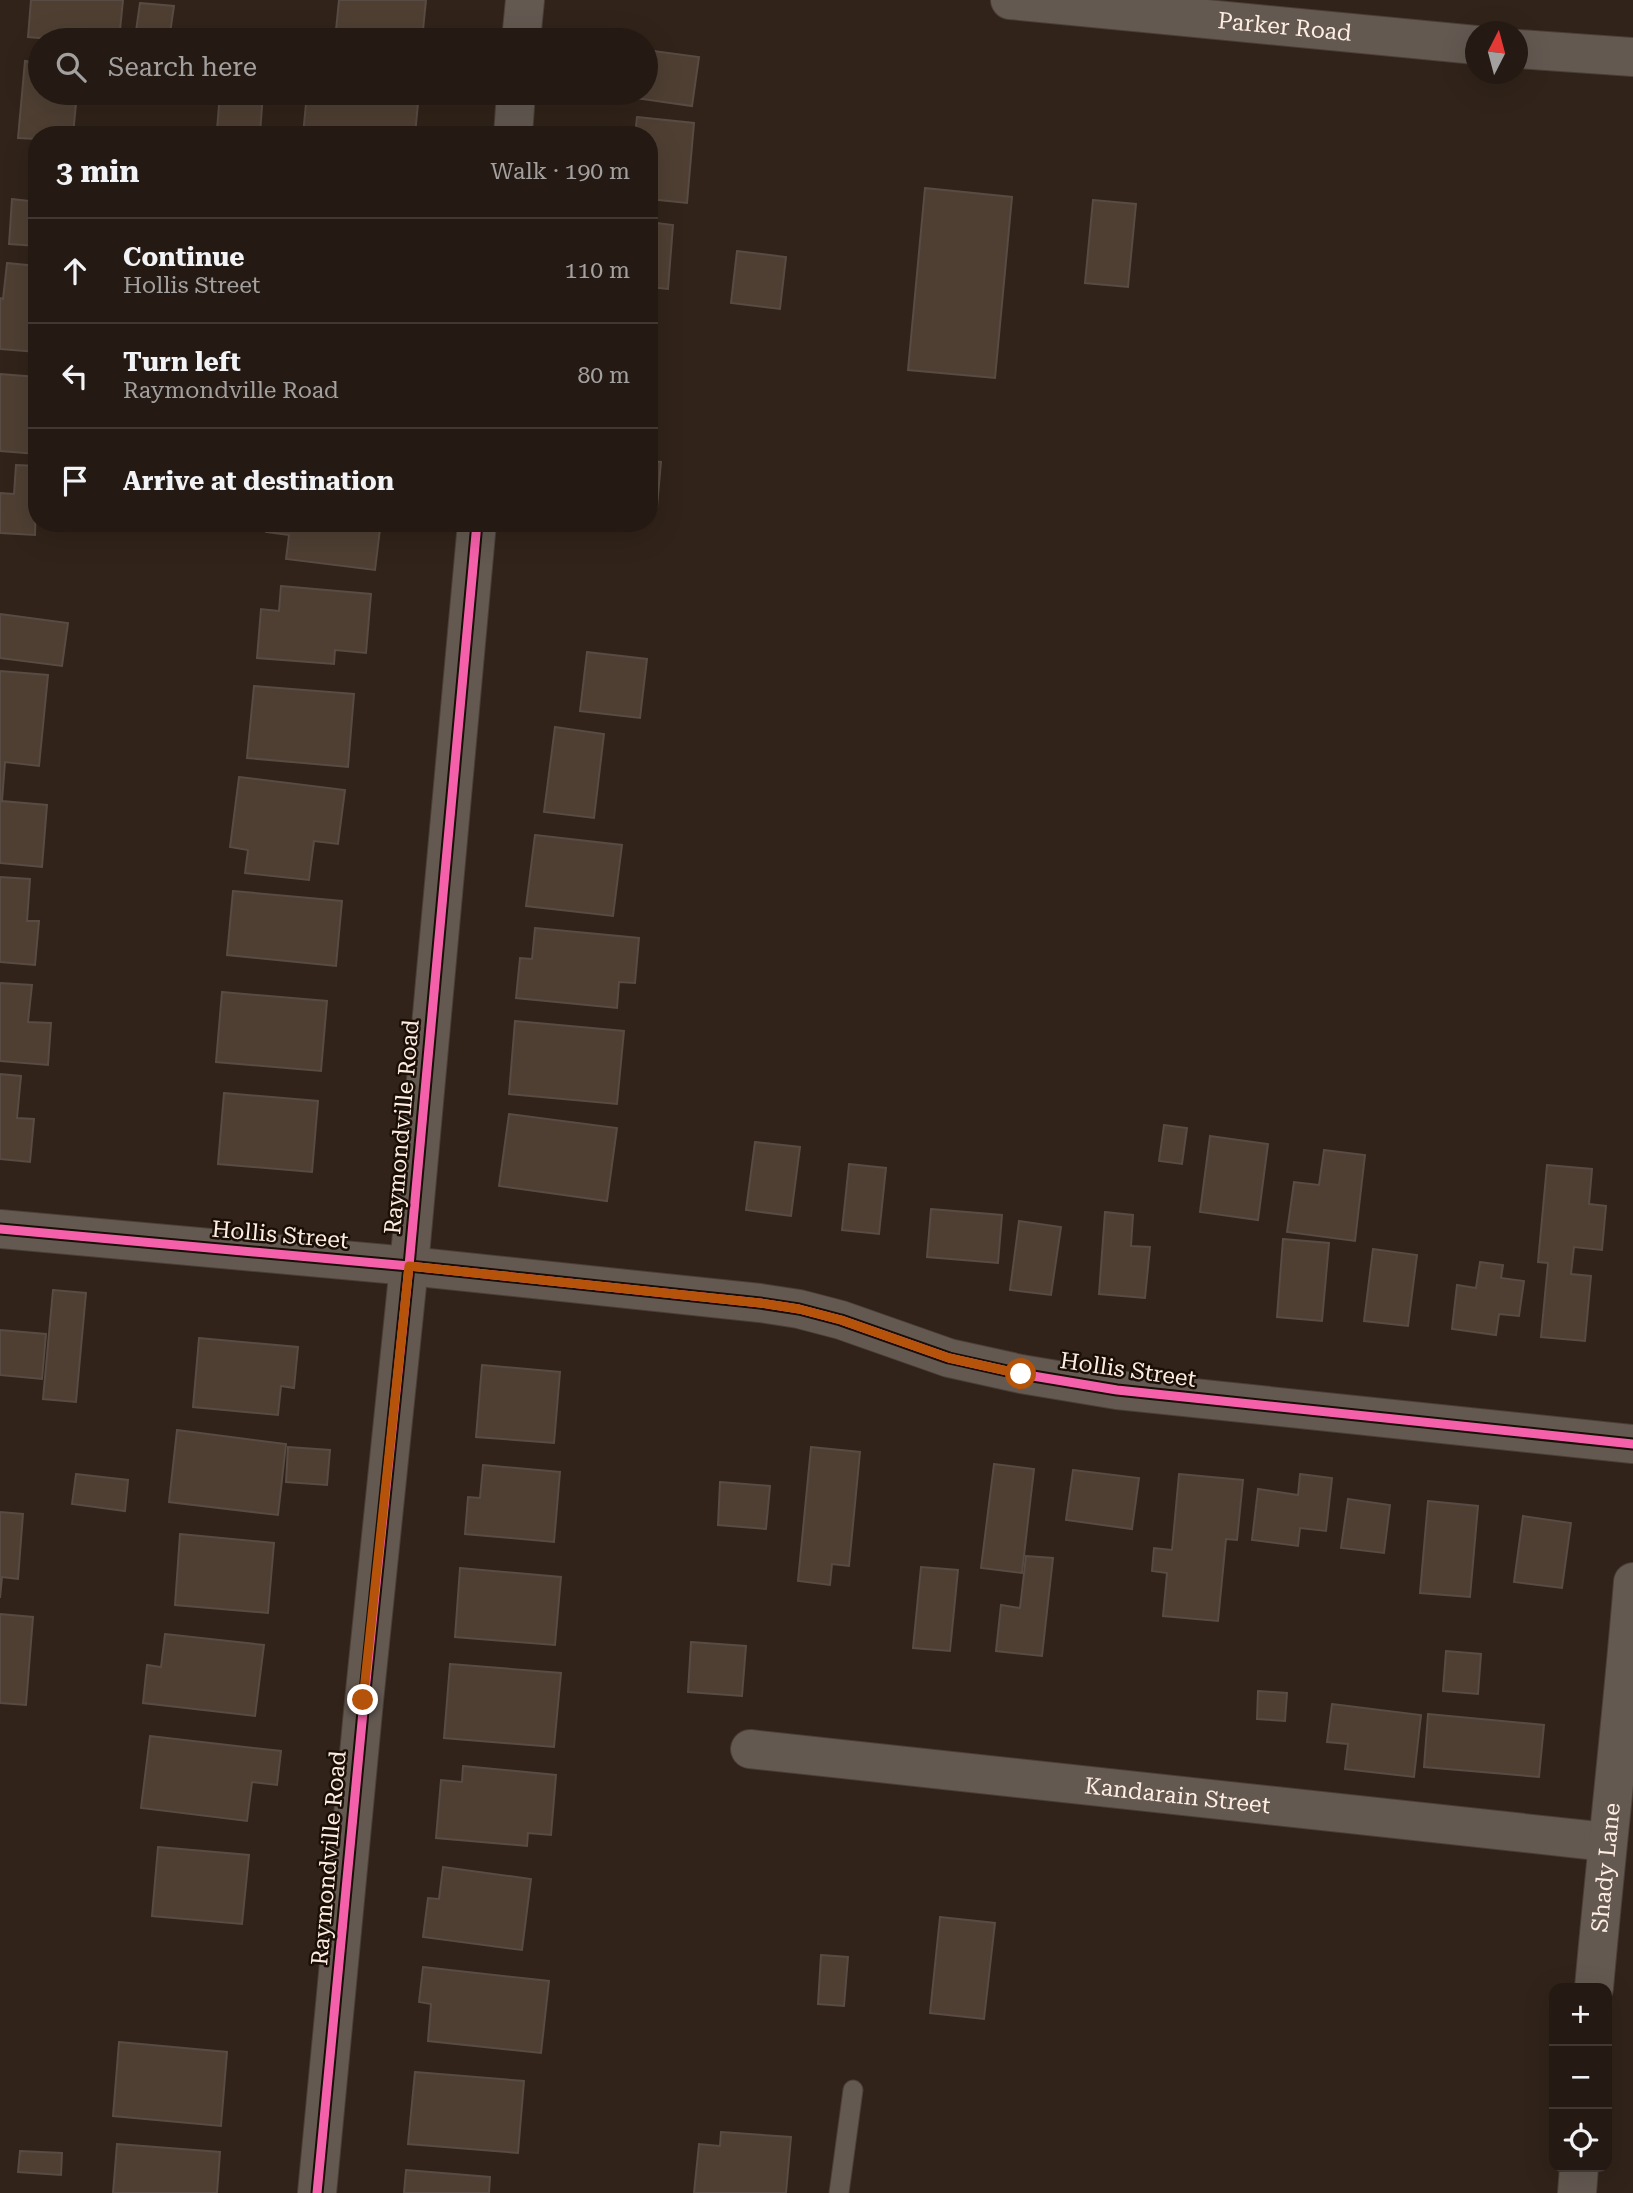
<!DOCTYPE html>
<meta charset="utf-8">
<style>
:root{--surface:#251a13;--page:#2d231c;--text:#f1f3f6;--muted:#a3a1a0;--line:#423833}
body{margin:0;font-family:"Roboto Serif",serif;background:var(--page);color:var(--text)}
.controls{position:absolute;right:21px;bottom:21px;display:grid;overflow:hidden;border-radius:14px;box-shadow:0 7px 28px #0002}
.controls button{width:63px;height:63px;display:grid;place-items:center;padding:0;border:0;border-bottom:2px solid var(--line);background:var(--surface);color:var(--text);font:35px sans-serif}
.compass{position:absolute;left:1465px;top:21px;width:63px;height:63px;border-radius:50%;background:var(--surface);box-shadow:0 7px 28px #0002;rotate:6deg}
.stop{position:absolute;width:21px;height:21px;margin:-16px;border:5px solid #b45309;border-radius:50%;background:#fff}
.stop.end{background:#b45309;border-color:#fff;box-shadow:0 2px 7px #0008}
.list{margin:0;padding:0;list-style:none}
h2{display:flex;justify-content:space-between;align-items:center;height:91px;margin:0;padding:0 28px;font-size:30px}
h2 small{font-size:23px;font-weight:400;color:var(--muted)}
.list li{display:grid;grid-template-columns:46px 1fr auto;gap:21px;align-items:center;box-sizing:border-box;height:105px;padding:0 28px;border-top:2px solid var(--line)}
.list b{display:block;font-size:26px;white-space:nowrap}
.list p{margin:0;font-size:23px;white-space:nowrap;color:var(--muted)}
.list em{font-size:23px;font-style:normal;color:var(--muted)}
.icon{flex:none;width:38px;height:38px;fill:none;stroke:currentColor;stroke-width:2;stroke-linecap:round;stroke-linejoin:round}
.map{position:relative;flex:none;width:1633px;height:2193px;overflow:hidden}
.search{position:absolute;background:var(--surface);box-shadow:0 7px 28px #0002;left:28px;top:28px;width:630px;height:77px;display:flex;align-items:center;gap:18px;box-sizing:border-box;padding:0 24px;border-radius:38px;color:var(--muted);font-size:26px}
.panel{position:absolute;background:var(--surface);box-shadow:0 7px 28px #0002;left:28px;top:126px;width:630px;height:406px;border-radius:28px}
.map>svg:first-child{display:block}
.building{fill:#4f3f33;stroke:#584b43;stroke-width:2}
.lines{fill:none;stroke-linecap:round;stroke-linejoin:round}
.service-casing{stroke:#4a3e37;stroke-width:21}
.minor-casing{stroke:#4a3e37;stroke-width:40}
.secondary-casing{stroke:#4a3e37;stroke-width:40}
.service{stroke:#635951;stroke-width:19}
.minor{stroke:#635951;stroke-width:38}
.secondary{stroke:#635951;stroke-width:38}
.cycleway-casing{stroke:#1a0f07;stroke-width:13}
.cycleway{stroke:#f560ab;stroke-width:9}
.route{stroke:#b45309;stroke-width:9}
.labels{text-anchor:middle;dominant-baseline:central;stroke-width:5;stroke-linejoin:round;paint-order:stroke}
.street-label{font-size:23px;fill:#ffede2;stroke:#1a0f07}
</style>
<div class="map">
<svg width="1633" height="2193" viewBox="0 0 1633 2193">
<rect width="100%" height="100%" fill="#312319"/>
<g class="building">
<polygon points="31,0 123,0 119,40 64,40 28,37"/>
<polygon points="339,0 426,0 422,40 335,40"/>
<polygon points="140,3 174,6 169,40 135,38"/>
<polygon points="646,50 699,57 692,106 614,95 614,93 646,93"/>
<polygon points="25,61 40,63 40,93 77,93 73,135 37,135 37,139 18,138"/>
<polygon points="220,93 263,93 260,133 217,130"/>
<polygon points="307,93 419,93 415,135 303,135"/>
<polygon points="637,117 694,123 687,203 649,199 649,135 635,135"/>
<polygon points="925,188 1012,197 995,378 908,370"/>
<polygon points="12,199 37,202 37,246 9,244"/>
<polygon points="1093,200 1136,204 1128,287 1085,283"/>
<polygon points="649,222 673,225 668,289 649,287"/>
<polygon points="737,251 786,257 780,309 731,303"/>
<polygon points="7,263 37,266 37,352 0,349 0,298 3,299"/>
<polygon points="0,374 37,377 37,454 0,451"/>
<polygon points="649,461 661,462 657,507 649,506"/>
<polygon points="16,465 37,466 35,535 0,533 0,493 14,494"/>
<polygon points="267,523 353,523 353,526 380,529 375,570 286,559 289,535 266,532"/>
<polygon points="281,586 371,594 366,653 335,650 334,664 257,658 261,609 279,611"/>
<polygon points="0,614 68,623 62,666 0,658"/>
<polygon points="587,652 647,659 640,718 580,711"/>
<polygon points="0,671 48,675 39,766 5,762 2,801 47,805 42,867 0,863"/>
<polygon points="254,686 354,694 348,767 247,758"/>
<polygon points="555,727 604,734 594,818 544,812"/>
<polygon points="239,777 345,790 338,844 314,841 309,880 245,873 248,850 230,847"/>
<polygon points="535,835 622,845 613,916 526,906"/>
<polygon points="0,877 30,879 27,921 39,921 35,965 0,962"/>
<polygon points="233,891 342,901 336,966 227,955"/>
<polygon points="535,928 639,938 635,983 619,982 617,1008 516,998 520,958 532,959"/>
<polygon points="0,983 32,985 28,1022 51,1023 48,1065 0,1061"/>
<polygon points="222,992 327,1001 321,1071 216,1062"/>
<polygon points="515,1021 624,1031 617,1104 509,1094"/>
<polygon points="0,1074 21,1076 17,1118 34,1119 30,1162 0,1159"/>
<polygon points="224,1093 318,1101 312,1172 218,1164"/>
<polygon points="509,1114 617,1128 607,1201 499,1186"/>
<polygon points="1164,1125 1187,1128 1182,1164 1159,1161"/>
<polygon points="1210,1136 1268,1144 1258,1220 1200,1212"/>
<polygon points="755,1142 800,1147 791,1216 746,1210"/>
<polygon points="1324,1150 1365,1155 1355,1241 1287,1232 1294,1182 1319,1185"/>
<polygon points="849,1164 886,1168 879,1234 842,1230"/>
<polygon points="1547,1165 1592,1169 1589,1204 1606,1206 1602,1250 1574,1247 1571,1274 1591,1276 1585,1341 1541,1337 1548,1263 1538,1262"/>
<polygon points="931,1209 1002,1215 998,1263 927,1257"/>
<polygon points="1105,1212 1133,1215 1131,1246 1150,1247 1145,1298 1099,1294"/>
<polygon points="1019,1221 1061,1227 1051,1295 1010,1290"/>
<polygon points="1283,1239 1329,1243 1322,1321 1277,1317"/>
<polygon points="1373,1249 1417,1255 1408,1326 1364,1321"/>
<polygon points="1480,1262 1503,1265 1501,1278 1524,1281 1519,1316 1499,1314 1496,1335 1452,1329 1457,1285 1476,1288"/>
<polygon points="53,1290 86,1293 76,1402 43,1399"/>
<polygon points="0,1330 46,1334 42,1379 0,1375"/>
<polygon points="199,1338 298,1347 294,1388 281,1386 278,1415 193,1407"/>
<polygon points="482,1365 560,1372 554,1443 476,1437"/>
<polygon points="177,1430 286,1444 278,1515 169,1502"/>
<polygon points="288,1447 330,1450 327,1485 286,1482"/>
<polygon points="811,1447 860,1452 849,1566 832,1564 830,1585 798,1581"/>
<polygon points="994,1464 1034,1469 1022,1573 981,1568"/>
<polygon points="483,1465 560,1472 554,1542 465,1534 468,1497 480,1498"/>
<polygon points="1073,1470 1139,1478 1132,1529 1066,1520"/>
<polygon points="76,1474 128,1480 125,1511 72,1504"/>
<polygon points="1179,1474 1243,1480 1237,1540 1226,1539 1218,1621 1163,1616 1167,1573 1152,1571 1154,1548 1172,1550"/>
<polygon points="1300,1474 1332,1478 1326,1531 1300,1528 1298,1546 1252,1540 1258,1489 1298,1495"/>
<polygon points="720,1482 770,1486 766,1529 718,1525"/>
<polygon points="1348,1499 1390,1505 1384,1553 1341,1548"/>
<polygon points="1428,1501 1478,1506 1470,1597 1420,1593"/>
<polygon points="0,1512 23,1514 18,1579 2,1577 0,1598"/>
<polygon points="1523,1516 1571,1523 1562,1588 1514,1582"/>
<polygon points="180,1534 274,1543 268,1613 175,1605"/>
<polygon points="1026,1556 1053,1558 1042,1656 996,1651 1001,1605 1020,1608"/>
<polygon points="921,1567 958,1570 950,1651 913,1648"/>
<polygon points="460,1568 561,1577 555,1645 455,1637"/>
<polygon points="0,1614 33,1617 26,1705 0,1703"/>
<polygon points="165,1634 264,1645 255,1716 143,1703 147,1665 161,1667"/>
<polygon points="691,1642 746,1646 742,1696 688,1692"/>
<polygon points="1446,1651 1481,1654 1478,1694 1443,1691"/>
<polygon points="450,1664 561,1673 554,1747 444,1738"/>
<polygon points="1258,1691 1287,1693 1285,1721 1257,1719"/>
<polygon points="1332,1704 1421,1715 1414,1777 1345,1769 1348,1744 1327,1742"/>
<polygon points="1428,1714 1544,1725 1539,1777 1424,1767"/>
<polygon points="150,1736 281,1751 277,1785 252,1782 247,1821 141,1808"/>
<polygon points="463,1766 556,1775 551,1835 528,1833 527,1846 436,1838 441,1780 462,1782"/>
<polygon points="158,1847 249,1855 242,1924 152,1916"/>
<polygon points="443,1867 531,1879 522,1950 423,1937 428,1898 439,1899"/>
<polygon points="940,1917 995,1923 984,2019 930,2013"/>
<polygon points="821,1955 848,1957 844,2006 818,2004"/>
<polygon points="423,1967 549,1981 541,2053 428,2041 431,2004 419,2002"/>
<polygon points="119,2042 227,2052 221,2126 113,2116"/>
<polygon points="415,2072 524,2081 518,2153 408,2144"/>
<polygon points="721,2132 791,2137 786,2193 694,2193 699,2144 720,2146"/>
<polygon points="117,2144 220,2152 217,2193 113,2193"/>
<polygon points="20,2151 62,2153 61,2175 18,2172"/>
<polygon points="406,2170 490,2177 489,2193 404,2193"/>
</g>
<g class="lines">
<g class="service-casing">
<polyline id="service" points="839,2193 853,2090"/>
</g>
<g class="minor-casing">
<g id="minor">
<polyline points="521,40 525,0"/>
<polyline points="513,135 516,93"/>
<polyline points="0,1229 409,1266 760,1303 799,1309 841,1320 949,1358 1021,1374 1117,1390 1633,1444"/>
<path id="s1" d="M750,1749L1607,1842"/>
<path id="s2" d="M1594,1988C1606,1853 1622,1718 1633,1582"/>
<polyline points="317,2193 364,1701 409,1266 477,523"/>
<polyline points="1577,2193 1579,2167"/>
</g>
</g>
<g class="secondary-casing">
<g id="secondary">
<path id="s3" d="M1010,0L1476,45"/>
<polyline points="1518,49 1633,57"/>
</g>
</g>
<use href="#service" class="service"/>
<use href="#minor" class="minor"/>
<use href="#secondary" class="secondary"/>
<g class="cycleway-casing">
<g id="cycleway">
<polyline points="0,1229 409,1266 760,1303 799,1309 841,1320 949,1358 1021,1374 1117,1390 1633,1444"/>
<polyline points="317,2193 364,1701 409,1266 477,523"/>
</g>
</g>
<use href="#cycleway" class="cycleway"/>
</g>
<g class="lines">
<polyline class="route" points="363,1700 409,1266 760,1303 799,1309 841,1320 949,1358 1021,1374"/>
</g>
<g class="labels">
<g class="street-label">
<text stroke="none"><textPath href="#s3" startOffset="276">Parker Road</textPath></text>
<text transform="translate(402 1127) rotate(-85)">Raymondville Road</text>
<text transform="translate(280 1235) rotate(5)">Hollis Street</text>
<text transform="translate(1128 1370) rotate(8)">Hollis Street</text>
<text stroke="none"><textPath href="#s1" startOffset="430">Kandarain Street</textPath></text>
<text transform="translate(329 1858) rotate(-85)">Raymondville Road</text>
<text stroke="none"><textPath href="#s2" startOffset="121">Shady Lane</textPath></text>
</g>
</g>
</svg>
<div class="controls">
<button>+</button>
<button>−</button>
<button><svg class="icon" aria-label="locate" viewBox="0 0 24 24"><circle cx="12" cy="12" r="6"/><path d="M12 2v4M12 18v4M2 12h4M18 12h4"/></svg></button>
</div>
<svg class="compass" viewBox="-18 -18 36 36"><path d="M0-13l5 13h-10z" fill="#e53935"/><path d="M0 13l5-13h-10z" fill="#a3a1a0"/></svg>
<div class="stop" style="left:1021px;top:1374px"></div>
<div class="stop end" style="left:363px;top:1700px"></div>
<div class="search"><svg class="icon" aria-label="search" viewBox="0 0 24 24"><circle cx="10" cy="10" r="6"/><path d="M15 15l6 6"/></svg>Search here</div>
<section class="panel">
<h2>3 min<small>Walk · 190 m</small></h2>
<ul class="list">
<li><svg class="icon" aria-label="ahead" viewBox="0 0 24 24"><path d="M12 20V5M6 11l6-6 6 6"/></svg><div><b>Continue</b><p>Hollis Street</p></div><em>110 m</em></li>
<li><svg class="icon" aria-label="left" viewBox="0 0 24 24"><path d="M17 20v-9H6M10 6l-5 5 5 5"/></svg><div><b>Turn left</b><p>Raymondville Road</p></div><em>80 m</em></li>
<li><svg class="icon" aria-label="arrive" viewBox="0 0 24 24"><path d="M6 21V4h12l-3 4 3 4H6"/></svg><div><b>Arrive at destination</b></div></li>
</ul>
</section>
</div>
